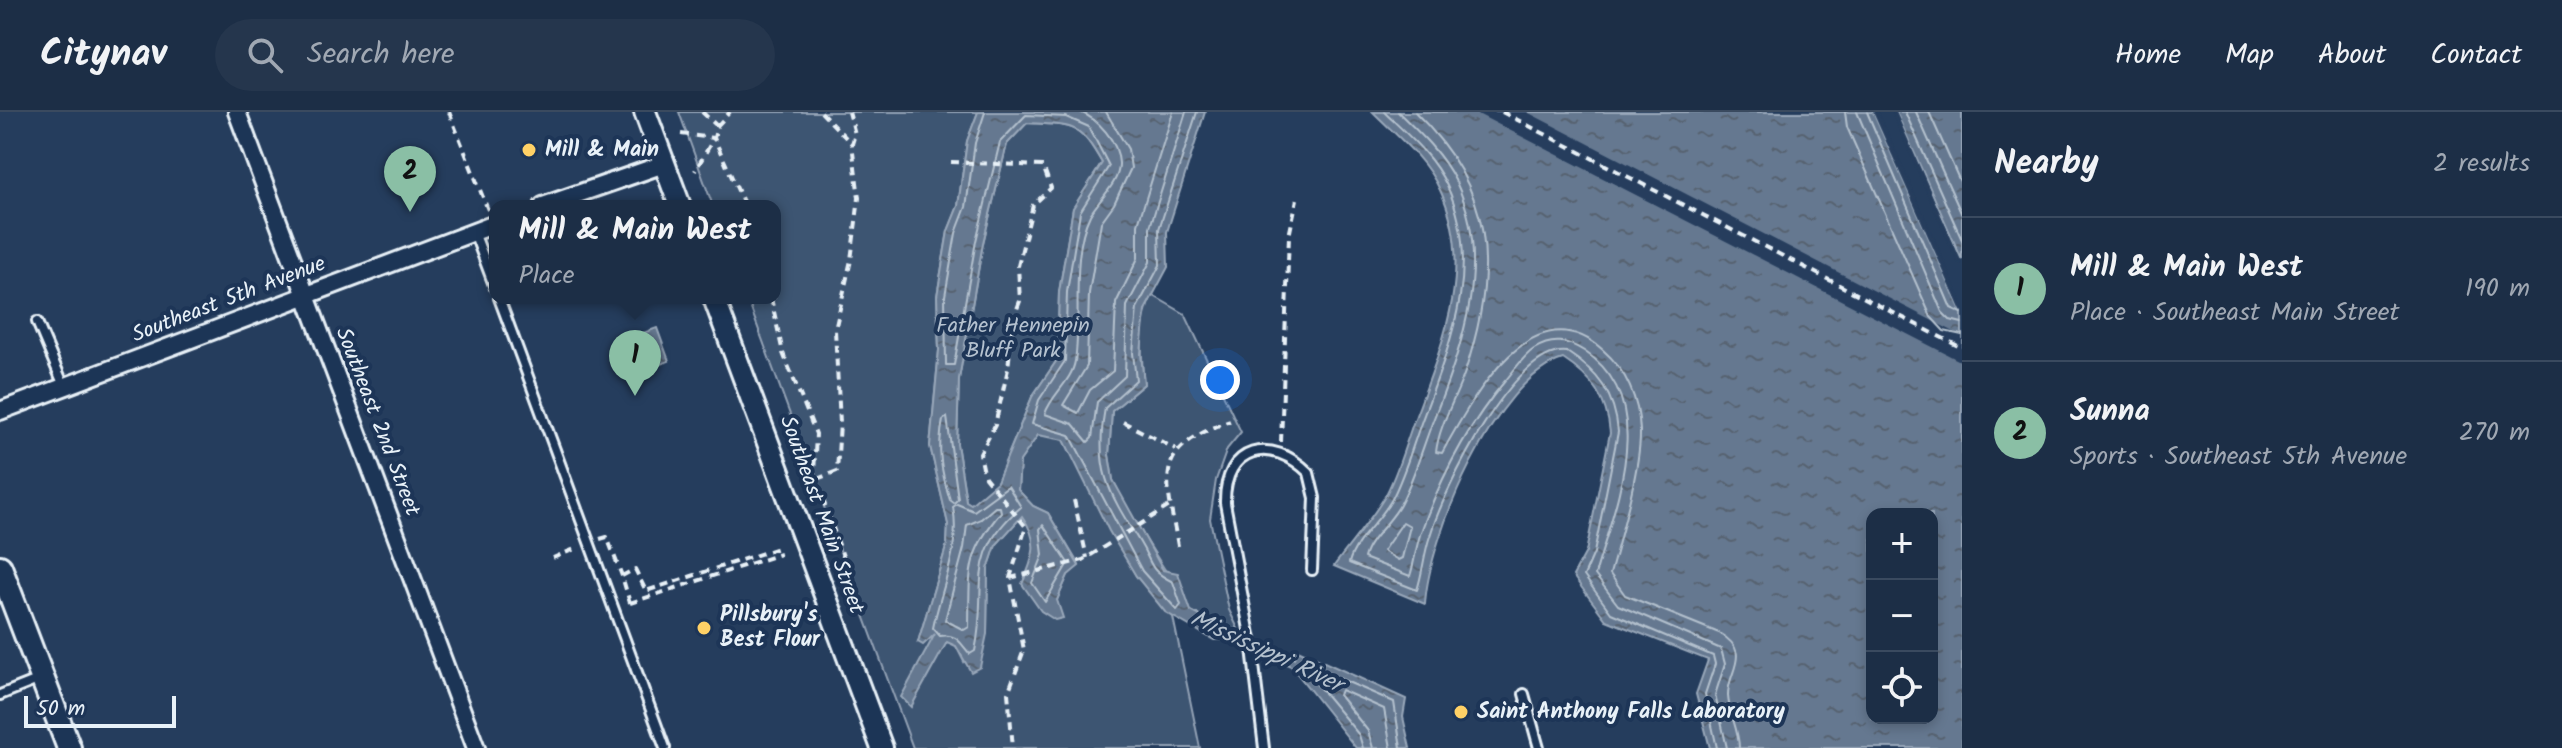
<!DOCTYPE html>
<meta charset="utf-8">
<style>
:root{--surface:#1c2e46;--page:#25364d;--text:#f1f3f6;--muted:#a0a8b3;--line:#3a4a5f;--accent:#8abfa5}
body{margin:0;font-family:Kalam,sans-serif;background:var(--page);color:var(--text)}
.controls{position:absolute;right:24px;bottom:24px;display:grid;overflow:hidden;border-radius:16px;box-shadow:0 4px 12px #0003}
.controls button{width:72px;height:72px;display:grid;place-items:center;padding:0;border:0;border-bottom:2px solid var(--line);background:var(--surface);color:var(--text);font:40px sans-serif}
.scale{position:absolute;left:24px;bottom:20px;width:152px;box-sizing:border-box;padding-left:8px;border:4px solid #e8f1f8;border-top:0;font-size:22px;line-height:28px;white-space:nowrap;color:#e8f1f8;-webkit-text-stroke:6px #1d3557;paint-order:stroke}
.you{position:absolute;left:1220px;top:268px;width:28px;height:28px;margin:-20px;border:6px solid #fff;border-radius:50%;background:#1a73e8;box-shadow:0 0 0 12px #1a73e833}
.badge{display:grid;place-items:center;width:52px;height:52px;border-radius:50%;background:var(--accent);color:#111;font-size:26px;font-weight:700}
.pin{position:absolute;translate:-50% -66px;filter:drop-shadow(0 2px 4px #0008)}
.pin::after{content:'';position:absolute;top:42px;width:28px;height:24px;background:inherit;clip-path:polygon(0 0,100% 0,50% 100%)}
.popup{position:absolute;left:489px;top:88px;width:292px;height:104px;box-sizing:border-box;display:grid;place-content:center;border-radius:16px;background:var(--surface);filter:drop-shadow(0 2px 6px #0005);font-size:26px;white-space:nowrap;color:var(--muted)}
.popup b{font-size:30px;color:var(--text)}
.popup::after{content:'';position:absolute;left:50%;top:100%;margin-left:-16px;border:16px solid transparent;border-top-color:var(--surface)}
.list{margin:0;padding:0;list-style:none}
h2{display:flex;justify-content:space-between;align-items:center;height:104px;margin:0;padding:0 32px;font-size:34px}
h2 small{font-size:26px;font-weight:400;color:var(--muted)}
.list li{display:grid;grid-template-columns:52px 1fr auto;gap:24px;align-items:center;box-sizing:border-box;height:144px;padding:0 32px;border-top:2px solid var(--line)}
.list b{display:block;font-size:30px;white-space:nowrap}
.list p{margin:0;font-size:26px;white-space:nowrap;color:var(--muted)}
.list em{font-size:26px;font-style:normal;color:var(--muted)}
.icon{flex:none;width:44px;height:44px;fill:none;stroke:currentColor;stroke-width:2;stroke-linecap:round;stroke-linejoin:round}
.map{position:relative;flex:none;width:1962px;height:636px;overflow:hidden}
header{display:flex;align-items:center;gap:48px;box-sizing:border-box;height:112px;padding:0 40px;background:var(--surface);border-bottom:2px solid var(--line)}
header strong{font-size:38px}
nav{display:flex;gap:44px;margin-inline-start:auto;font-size:28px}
.search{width:560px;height:72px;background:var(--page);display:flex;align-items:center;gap:20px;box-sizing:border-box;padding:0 28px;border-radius:44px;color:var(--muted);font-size:30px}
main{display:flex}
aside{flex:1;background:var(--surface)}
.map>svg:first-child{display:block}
.park{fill:#3e5472;stroke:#93a2b5;stroke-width:2}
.water{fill:url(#water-ripples);stroke:#99a8ba;stroke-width:2;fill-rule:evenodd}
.pier{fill:#253d5d}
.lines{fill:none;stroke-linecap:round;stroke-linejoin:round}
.shore{stroke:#b4c1ce;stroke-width:2}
.service-casing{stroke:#e8f1f8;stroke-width:14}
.minor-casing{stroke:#e8f1f8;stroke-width:22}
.tertiary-casing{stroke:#e8f1f8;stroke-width:26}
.secondary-casing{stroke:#e8f1f8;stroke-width:28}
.path{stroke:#e8f1f8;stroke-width:4;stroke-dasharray:8 6;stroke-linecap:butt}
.service{stroke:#1d3557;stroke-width:8}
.minor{stroke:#1d3557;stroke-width:16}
.tertiary{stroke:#1d3557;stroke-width:20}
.secondary{stroke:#1d3557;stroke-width:22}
.poi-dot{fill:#ffd166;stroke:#1d3557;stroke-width:3}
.labels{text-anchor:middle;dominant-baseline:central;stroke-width:8;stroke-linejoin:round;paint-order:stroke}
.poi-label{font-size:22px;font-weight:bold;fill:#e8f1f8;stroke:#1d3557;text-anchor:start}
.street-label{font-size:22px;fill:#e8f1f8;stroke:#1d3557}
.park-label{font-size:22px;fill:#b5c2d0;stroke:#1d3557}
.water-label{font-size:24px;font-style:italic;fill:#b4c1ce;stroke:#1d3557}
</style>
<header>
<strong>Citynav</strong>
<div class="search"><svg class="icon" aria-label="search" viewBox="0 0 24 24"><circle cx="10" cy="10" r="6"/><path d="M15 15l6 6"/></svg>Search here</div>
<nav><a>Home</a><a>Map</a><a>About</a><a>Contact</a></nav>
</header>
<main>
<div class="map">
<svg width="1962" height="636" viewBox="0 0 1962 636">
<defs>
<pattern id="water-ripples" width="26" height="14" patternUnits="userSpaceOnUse" patternTransform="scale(2)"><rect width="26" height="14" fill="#657890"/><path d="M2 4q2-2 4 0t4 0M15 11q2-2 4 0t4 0" fill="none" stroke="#576270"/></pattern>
</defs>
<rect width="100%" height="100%" fill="#253d5d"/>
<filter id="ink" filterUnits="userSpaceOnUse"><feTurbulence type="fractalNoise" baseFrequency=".0125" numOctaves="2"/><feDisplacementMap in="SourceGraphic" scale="16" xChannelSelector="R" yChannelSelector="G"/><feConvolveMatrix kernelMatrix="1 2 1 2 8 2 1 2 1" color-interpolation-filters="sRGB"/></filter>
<g filter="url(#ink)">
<g class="park">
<polygon points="679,0 978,0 967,29 958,94 948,119 937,184 939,238 930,334 948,412 947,432 918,530 933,520 956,534 964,550 987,522 988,457 996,433 1022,404 1033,421 1035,442 1057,488 1068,463 1079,453 1048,401 1033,394 1018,378 1020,349 1038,323 1064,327 1136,464 1173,505 1200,636 913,636 747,186 775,186 775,94 713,94"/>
<path d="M1027,11C1074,14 1078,9 1102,51L1073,96L1059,180L1057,248L1032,285L997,370L971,393L966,389L957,332L959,267L983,131L1007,32Z"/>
<path d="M1152,183L1185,202L1241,320L1227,337L1216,368L1210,407L1229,498L1242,525L1191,499L1131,404L1113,368L1109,343L1112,299L1144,272C1141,242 1139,211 1152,183Z"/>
</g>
<g class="water">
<path d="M978,0H1205L1167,120L1168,155L1145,198L1141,242L1144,272L1112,299L1109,343L1113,368L1163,458L1178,461L1191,499L1230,520L1294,546L1298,538L1406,587L1403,605L1410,636H1356L1291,554L1229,527L1214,528L1165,500L1136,464L1109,419L1064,328L1038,323L1020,349L1018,378L1033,394L1048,401L1079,454L1068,463L1057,488L1063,506L1055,508L1041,499L1022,472C1034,446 1040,429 1022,404L996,433L988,457L987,522L980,555L971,560L956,534L947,530L911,595L901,585L935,522L923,533L918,530L947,432L948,412L930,334L939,238L937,184L948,119L958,94L967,29ZM1027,11C1074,14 1078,9 1102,51L1073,96L1059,180L1057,248L1032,285L997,370L971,392L966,389L957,332L959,267L983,131L1007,32Z"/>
<path d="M1373,0H1873L1962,201V636H1710L1696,582L1708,548L1606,508L1573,464L1586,440L1610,321C1607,286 1592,266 1563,247C1495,267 1429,425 1425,492L1334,454C1350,432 1370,409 1384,386C1398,362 1405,332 1415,306C1442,234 1476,154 1440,78C1426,47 1396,23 1373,0ZM1872,402H1932V606H1872Z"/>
<polygon points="1896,0 1962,0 1962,148"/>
<polygon points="657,216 669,249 655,254 643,221"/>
</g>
<g class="pier">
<polygon points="1474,0 1527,0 1962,224 1962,257 1962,250"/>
<polygon points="1873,0 1878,0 1962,191 1962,201"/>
<polygon points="1892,0 1896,0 1962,152 1958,150"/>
</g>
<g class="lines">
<g class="shore">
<path d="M985,0L975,31L966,95L956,121L945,184L946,253H954L976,129L1000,30L1026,3L1066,5L1089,15L1109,54L1080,100L1067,180L1065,249L1039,288L1032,312L1070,323L1142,459L1177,498L1181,493L1173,470C1147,457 1154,453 1139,429C1108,379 1094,358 1105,296L1136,268L1133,241L1137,196L1160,153L1159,117L1197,0"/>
<path d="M1080,0C1098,7 1118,29 1119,51C1120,71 1099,87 1090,103C1070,143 1082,206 1075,249C1072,269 1051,283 1045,302L1073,312L1088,330L1092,326L1097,290L1125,264L1127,194L1150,150V115L1186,0"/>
<polyline points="1106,0 1128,37 1131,56 1114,92 1101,110 1089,181 1087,254 1063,293 1078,301 1090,278 1113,259 1116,191 1138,146 1138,112 1173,0"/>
<path d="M1384,0C1407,22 1434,45 1447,74C1484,154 1449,235 1421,311C1412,336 1405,361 1393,385C1382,408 1355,427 1349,451L1417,478C1423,460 1424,441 1430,424C1443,380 1514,233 1567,240C1598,260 1615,282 1618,320L1594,441L1584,464L1611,501L1713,544L1715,552L1705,582L1717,636"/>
<path d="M1398,0C1420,21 1443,43 1456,70C1493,148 1463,232 1434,306C1423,334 1415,364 1401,391C1392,410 1369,426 1364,446L1410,464C1415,449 1416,432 1422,417C1442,363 1468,313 1505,269C1514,259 1523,244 1534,237C1552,226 1567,228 1584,239C1661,289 1614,395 1595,463L1618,493L1721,537L1725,552L1715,583L1727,636"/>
<path d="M1415,0C1495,78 1499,158 1465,260C1456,286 1439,313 1436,340L1442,341C1472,287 1532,175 1603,238C1626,258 1639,288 1640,319C1641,355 1620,426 1610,462L1625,483L1719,521C1754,541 1727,559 1728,584C1729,602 1739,618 1739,636"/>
<polyline points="1845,0 1847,15 1931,205 1944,219 1962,223"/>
<polyline points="1857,0 1942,200 1950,208 1962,211"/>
<polyline points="1867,0 1951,196 1962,201"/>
<polyline points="1905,0 1962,128"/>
<polyline points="1916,0 1962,103"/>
<polyline points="1929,0 1962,74"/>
<path d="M947,305L958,387L954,391L950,388C941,359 937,338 943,308Z"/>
<path d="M1008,374L1021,395C963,444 989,476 975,539L970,542C960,531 957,521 940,524L933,516C941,476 961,437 953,395L957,392L974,399Z"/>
<path d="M995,395H1000L1001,400C965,443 970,461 969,515L964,518L945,508L964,436L967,413L981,407Z"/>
<polygon points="1403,410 1410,414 1402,446 1398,448 1383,439"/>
<polygon points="1043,413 1068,451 1045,490 1032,471 1043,443 1040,417"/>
<polyline points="1363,636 1359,623 1305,558 1306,552 1394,590 1401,636"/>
<polyline points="1373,636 1368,619 1339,583 1341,578 1384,597 1391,636"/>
</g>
<g class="service-casing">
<g id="service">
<polyline points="474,120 495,176"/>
<polyline points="499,186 665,636"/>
<polyline points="37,210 64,274"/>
<polyline points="1524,582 1539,636"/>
<polyline points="0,583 40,567"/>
<path d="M1264,636L1251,528L1225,391C1224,334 1271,323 1309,361L1315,386L1312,458"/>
</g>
</g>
<g class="minor-casing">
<g id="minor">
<polyline points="237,0 476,636"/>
<polyline points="543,94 664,52"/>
<polyline points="0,299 495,112"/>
</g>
</g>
<g class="tertiary-casing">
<g id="tertiary">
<polyline points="645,0 680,94"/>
<polyline points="714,186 882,636"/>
</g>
</g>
<g class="secondary-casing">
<polyline id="secondary" points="0,455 69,636"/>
</g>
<g class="path">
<polyline points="449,0 488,98"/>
<polyline points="702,0 717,14 714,26 745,94"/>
<polyline points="821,0 852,32"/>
<polyline points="1502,0 1962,236"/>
<polyline points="717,14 730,0"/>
<polyline points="681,22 714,26 695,59"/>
<polyline points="951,50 1043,54 1051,76 1033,93 1018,154 1020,189 1013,208 1008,257 995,313 980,342 985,365 1026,415 1010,466 1024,538 1008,581 1013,636"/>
<polyline points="771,186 783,241 816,322 814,362 852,470 848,488"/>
<polyline points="1123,310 1176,337"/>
<polyline points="1281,330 1289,124 1297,87"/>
<polyline points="817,367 837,359 840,311 835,218 851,148 859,86 852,32 855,22 849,0"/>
<polyline points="1074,388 1087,446"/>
<polyline points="600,427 607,425 622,464"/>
<path d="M1178,434C1165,361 1152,338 1230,309"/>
<polyline points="553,446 577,436"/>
<polyline points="1010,466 1083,448 1171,393"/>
<polyline points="630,491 622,464 635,457 646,479 778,436"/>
<polyline points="630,491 780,442"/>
</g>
<use href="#service" class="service"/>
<use href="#minor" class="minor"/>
<use href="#tertiary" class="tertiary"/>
<use href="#secondary" class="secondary"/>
</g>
</g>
<g class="poi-dot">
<circle cx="529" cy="38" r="8"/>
<circle cx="704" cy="516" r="8"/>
<circle cx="1461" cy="600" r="8"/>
</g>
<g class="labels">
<g class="poi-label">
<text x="545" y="38">Mill &amp; Main</text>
<text x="720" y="503">Pillsbury's<tspan x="720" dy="25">Best Flour</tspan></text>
<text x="1477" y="600">Saint Anthony Falls Laboratory</text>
</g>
<g class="street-label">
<text transform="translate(229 188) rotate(-21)">Southeast 5th Avenue</text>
<text transform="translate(377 310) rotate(69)">Southeast 2nd Street</text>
<text transform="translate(821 403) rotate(70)">Southeast Main Street</text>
</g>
<g class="park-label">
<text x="1013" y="214">Father Hennepin<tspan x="1013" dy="25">Bluff Park</tspan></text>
</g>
<g class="water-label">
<text transform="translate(1266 540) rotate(25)">Mississippi River</text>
</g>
</g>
</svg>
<div class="controls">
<button>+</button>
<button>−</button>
<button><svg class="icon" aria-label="locate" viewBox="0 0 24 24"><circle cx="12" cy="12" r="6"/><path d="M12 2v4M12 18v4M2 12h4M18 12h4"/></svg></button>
</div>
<div class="scale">50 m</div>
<div class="you"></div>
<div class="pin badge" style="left:635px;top:284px">1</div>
<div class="popup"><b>Mill &amp; Main West</b>Place</div>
<div class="pin badge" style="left:410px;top:100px">2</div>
</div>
<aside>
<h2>Nearby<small>2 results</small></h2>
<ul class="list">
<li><span class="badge">1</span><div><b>Mill &amp; Main West</b><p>Place · Southeast Main Street</p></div><em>190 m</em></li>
<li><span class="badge">2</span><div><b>Sunna</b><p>Sports · Southeast 5th Avenue</p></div><em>270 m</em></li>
</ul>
</aside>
</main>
